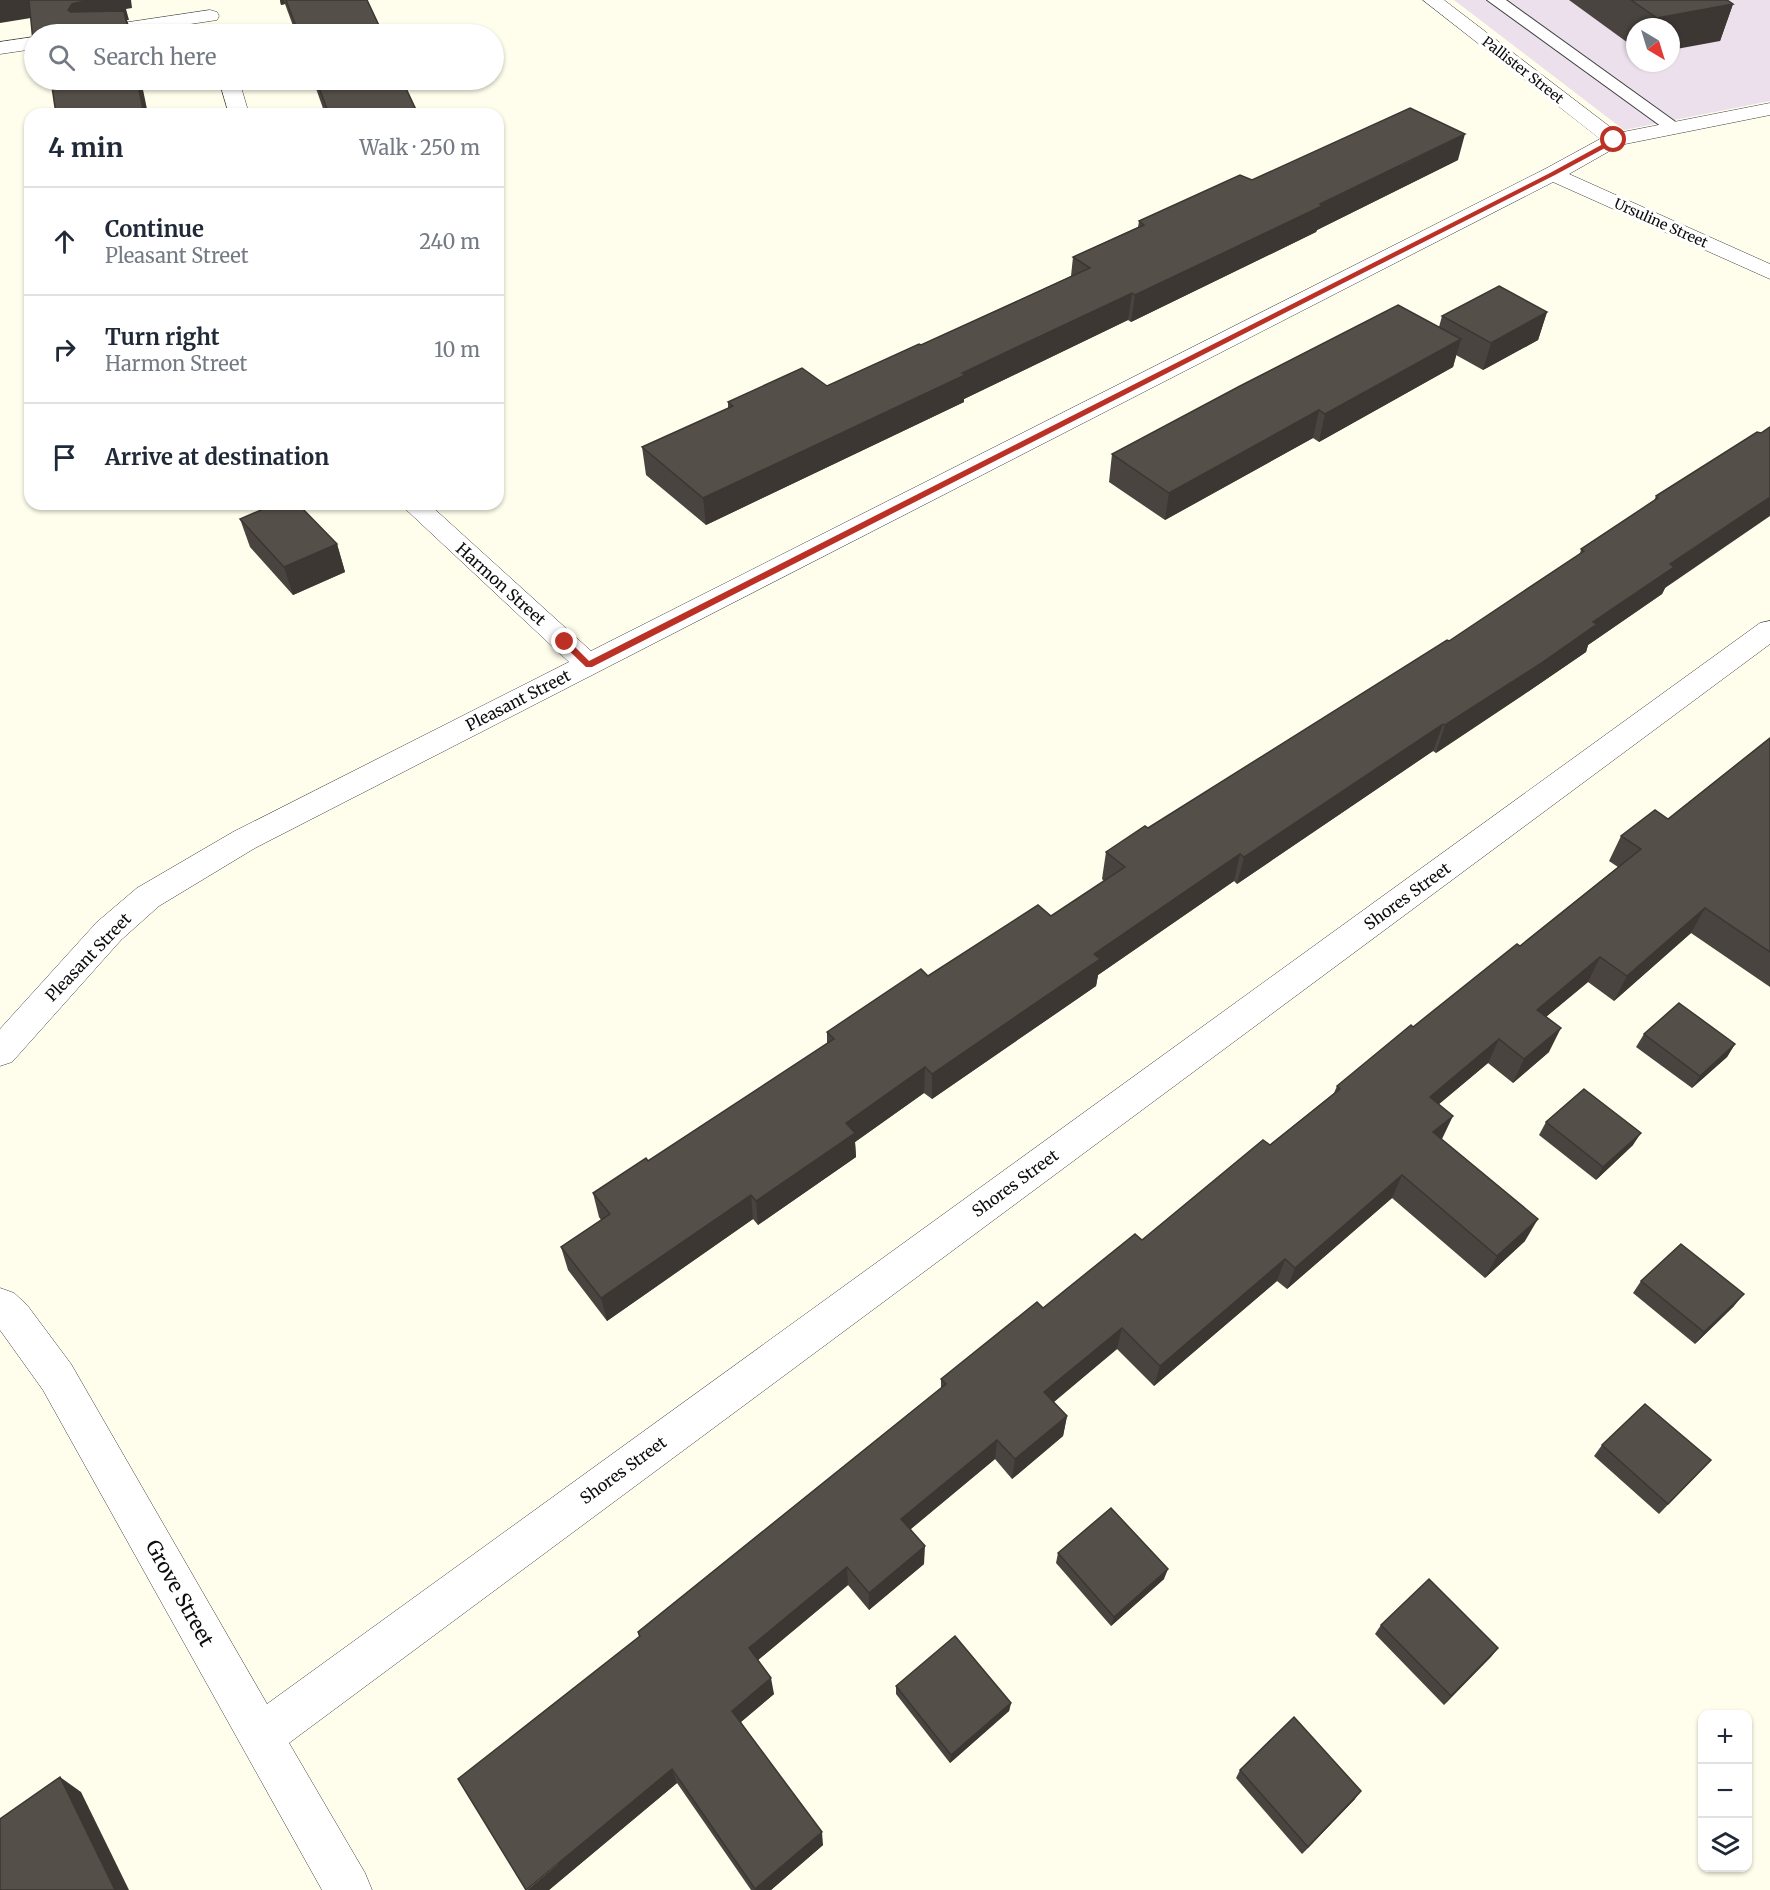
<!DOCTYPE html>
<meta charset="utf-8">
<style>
:root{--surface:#fff;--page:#f2f2f3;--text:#1f2937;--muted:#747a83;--line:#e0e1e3}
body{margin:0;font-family:Merriweather,serif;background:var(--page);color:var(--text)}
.controls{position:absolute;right:18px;bottom:18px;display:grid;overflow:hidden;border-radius:12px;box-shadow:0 2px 4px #0004}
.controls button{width:54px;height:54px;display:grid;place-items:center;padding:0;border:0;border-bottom:2px solid var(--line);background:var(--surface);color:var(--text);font:30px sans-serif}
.compass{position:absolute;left:1626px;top:18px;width:54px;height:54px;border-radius:50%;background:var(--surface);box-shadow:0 2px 4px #0004;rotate:142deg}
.stop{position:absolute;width:18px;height:18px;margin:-14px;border:4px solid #bb3125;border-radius:50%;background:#fff}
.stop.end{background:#bb3125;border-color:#fff;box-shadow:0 2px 6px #0008}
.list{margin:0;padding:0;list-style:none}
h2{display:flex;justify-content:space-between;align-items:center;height:78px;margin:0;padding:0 24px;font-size:26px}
h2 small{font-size:20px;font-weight:400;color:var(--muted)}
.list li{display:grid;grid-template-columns:39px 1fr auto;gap:18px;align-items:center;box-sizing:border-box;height:108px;padding:0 24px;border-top:2px solid var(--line)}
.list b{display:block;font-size:22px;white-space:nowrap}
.list p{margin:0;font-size:20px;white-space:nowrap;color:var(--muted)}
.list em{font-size:20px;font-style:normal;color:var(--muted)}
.icon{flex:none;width:33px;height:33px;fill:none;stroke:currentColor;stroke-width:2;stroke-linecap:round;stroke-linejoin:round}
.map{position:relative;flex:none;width:1770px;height:1890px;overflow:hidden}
.search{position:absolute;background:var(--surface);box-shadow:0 2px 4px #0004;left:24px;top:24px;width:480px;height:66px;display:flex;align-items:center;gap:15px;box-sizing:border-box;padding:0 21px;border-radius:33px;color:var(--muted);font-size:22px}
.panel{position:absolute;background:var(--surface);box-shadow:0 2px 4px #0004;left:24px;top:108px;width:480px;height:402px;border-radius:18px}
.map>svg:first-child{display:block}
.industrial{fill:#ebe0eb;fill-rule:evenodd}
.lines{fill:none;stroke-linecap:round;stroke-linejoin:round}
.service-casing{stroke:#3f3f3f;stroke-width:2}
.minor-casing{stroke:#3f3f3f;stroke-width:1}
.service{fill:#fff;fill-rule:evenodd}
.minor{fill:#fff;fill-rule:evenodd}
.wall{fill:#49443f}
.shaded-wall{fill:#3c3733}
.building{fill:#554f49;stroke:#3c3733;stroke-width:1.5}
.route{fill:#bb3125}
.labels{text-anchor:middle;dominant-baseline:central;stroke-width:6;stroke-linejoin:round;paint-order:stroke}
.far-street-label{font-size:14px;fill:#0c0c0c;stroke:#fff}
.street-label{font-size:16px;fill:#0c0c0c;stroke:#fff}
.near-street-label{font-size:20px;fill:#0c0c0c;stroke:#fff}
</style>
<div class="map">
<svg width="1770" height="1890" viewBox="0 0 1770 1890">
<rect width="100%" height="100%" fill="#fffdeb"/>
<path class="industrial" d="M1454,0H1770V101L1624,130ZM1635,27H1671V63H1635Z"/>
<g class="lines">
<g class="service-casing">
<polygon id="service" points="1487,0 1506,0 1684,128 1681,132 1669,132"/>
</g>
<g class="minor-casing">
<g id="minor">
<polygon points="1423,0 1444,0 1618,133 1770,103 1770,115 1620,145 1569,174 1770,264 1770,279 1553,182 255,848 159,906 121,940 12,1062 0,1066 0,1029 97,922 137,888 233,832 569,662 400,504 429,504 591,651 1545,169 1600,139"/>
<polygon points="210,10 217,12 219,16 217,20 124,34 79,34 82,30 89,28"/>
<polygon points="34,37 34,49 0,54 0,42"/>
<polygon points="219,80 239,80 249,114 229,114"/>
<polygon points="1770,621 1770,644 289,1743 365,1873 372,1890 322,1890 43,1390 0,1330 0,1288 14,1293 27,1305 71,1364 267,1704 1760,623"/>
</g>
</g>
<use href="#service" class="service"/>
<use href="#minor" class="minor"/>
</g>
<g class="wall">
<polygon points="280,0 367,0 383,34 296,34 285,4 281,5"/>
<polygon points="1569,0 1727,0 1733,4 1720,41 1671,27 1635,27 1635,48"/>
<polygon points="313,80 402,80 418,114 325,114"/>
<polygon points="1458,160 1317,230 1316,232 1131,322 1128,320 964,399 964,402 706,525 646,475 642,447 728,409 728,402 827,386 921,345 1071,276 1073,257 1138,227 1139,221 1252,180"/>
<polygon points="1547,312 1538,340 1483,370 1456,355 1453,367 1319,442 1313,438 1165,520 1109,482 1112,454 1439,327 1442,316"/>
<polygon points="1757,432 1665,588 1662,594 1588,645 1586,652 1529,691 1436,753 1433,751 1237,884 1234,881 1098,975 1096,986 932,1099 924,1093 855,1142 856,1157 758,1225 753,1219 607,1321 568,1270 561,1247 601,1220 599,1217 593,1193 648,1161 827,1044 827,1032 928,976 1051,916 1104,881 1102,879 1106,852 1148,828 1449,641 1580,554 1581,549 1654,501 1656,496"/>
<polygon points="240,519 337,544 345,572 293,595 250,547"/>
<polygon points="1770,738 1770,987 1691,933 1614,1001 1588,982 1546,1017 1549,1052 1513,1083 1488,1063 1439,1104 1442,1140 1525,1241 1485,1278 1392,1198 1287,1289 1277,1281 1154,1386 1117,1349 1053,1402 1067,1416 1063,1436 1012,1479 995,1459 911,1529 924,1564 869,1610 848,1585 758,1660 774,1694 741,1722 823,1845 771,1890 751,1890 677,1783 549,1890 639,1637 638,1632 941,1388 941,1379 1142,1240 1270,1145 1334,1093 1337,1086 1520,946 1618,867 1609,861 1621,836 1668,819"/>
<polygon points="1644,1034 1735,1044 1727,1057 1692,1088 1636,1047"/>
<polygon points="1546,1122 1633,1145 1596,1180 1539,1135"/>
<polygon points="1641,1281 1734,1306 1695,1344 1633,1293"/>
<polygon points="1602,1445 1711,1460 1659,1514 1594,1456"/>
<polygon points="1058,1553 1164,1579 1111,1626 1056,1563"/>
<polygon points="1381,1625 1498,1648 1444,1705 1375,1634"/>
<polygon points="896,1686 1011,1703 1009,1711 950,1763 896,1694"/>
<polygon points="1240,1770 1355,1799 1302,1854 1236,1778"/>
</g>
<g class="shaded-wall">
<polygon points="0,0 31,0 37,17 0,23"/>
<polygon points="91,0 131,0 132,8 126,9 129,20 127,20 132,34 88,26 68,10 72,4 80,2"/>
<polygon points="280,0 284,0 285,4 281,5"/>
<polygon points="1733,4 1720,41 1671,50 1671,27 1654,27 1657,18"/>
<polygon points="137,80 141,80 148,114 144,114"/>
<polygon points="1465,134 1458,160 1317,230 1316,232 1131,322 1135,295"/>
<polygon points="1132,293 1128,320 964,399 964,402 706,525 703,498 962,373"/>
<polygon points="1547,312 1538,340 1483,370 1491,343"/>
<polygon points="1461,339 1453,367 1319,442 1325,414"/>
<polygon points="1319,410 1313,438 1165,520 1169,493"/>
<polygon points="1770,497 1770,516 1665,588 1662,594 1588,645 1586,652 1529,691 1436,753 1445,725 1670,564"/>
<polygon points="337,544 345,572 293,595 284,567"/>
<polygon points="1443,724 1433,751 1237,884 1244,857"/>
<polygon points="1240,854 1234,881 1098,975 1096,986 932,1099 932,1074 1094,954"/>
<polygon points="1705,908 1691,933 1614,1001 1627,976"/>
<polygon points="1600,957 1588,982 1525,1034 1537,1010"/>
<polygon points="1561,1028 1549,1052 1513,1083 1524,1059"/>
<polygon points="1499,1039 1488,1063 1420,1120 1430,1097"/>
<polygon points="1735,1044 1727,1057 1692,1088 1700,1076"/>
<polygon points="925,1067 924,1093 855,1142 856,1157 758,1225 756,1201 846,1123"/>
<polygon points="1453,1116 1442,1139 1423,1156 1433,1132"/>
<polygon points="1641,1133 1633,1145 1596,1180 1603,1167"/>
<polygon points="1402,1175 1392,1198 1287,1289 1295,1268"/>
<polygon points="751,1195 753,1219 607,1321 601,1298"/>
<polygon points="1538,1219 1525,1241 1485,1278 1497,1256"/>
<polygon points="1285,1259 1277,1281 1154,1386 1160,1366"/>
<polygon points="1744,1294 1734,1306 1695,1344 1704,1332"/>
<polygon points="1122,1328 1117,1349 1041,1413 1044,1392"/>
<polygon points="1067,1416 1063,1436 1012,1479 1015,1459"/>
<polygon points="997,1440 995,1459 901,1537 901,1519"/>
<polygon points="925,1546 924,1564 869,1610 869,1593"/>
<polygon points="847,1567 848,1585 752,1665 749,1648"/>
<polygon points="1168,1569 1164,1579 1111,1626 1114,1617"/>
<polygon points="1498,1648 1491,1657 1444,1705 1451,1696"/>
<polygon points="771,1678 774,1694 736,1726 732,1711"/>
<polygon points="1011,1703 1009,1711 950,1763 951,1755"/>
<polygon points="672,1769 677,1783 549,1890 527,1890"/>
<polygon points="60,1777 81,1792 129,1890 115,1890"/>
<polygon points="1361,1791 1355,1799 1302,1854 1308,1847"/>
<polygon points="822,1832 823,1845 771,1890 755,1890"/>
</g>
<g class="building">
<polygon points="29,0 91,0 80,2 72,4 68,10 71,12 124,11 129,34 34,34 34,52"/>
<polygon points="286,0 367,0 383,34 299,34"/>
<polygon points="1631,0 1727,0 1733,4 1657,18"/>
<polygon points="51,80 137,80 144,114 56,114"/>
<polygon points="316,80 402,80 418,114 329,114"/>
<polygon points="1410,108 1465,134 1320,204 1322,206 1135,295 1132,293 962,373 965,375 703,498 642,447 733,406 728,402 802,368 827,386 919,344 921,345 1090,268 1073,257 1144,225 1139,221 1240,175 1252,180"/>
<polygon points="1499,286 1547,312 1491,343 1442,316"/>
<polygon points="1398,305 1461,339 1325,414 1319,410 1169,493 1112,454 1240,386"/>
<polygon points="1770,427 1770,497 1670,564 1674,567 1593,622 1597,624 1540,664 1445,725 1443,724 1244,857 1240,854 1094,954 1100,959 932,1074 925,1067 846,1123 855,1133 756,1201 751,1195 601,1298 561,1247 610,1214 593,1193 646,1158 648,1161 834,1039 827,1032 921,969 928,976 1038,905 1051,916 1125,867 1106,852 1145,826 1148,828 1447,640 1449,641 1584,551 1581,549 1658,498 1656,496 1757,432 1761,433"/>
<polygon points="275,504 298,504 337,544 284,567 240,519"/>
<polygon points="1770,738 1770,952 1705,908 1627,976 1600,957 1537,1010 1561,1028 1524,1059 1499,1039 1430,1097 1453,1116 1433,1132 1538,1219 1497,1256 1402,1175 1295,1268 1285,1259 1160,1366 1122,1328 1044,1392 1067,1416 1015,1459 997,1440 901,1519 925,1546 869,1593 847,1567 749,1648 771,1678 732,1711 822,1832 755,1889 672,1769 526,1890 458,1779 640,1636 638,1632 946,1384 941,1379 1037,1302 1043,1308 1135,1234 1142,1240 1263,1140 1270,1145 1340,1089 1337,1086 1411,1025 1413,1027 1517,944 1520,946 1641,849 1621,836 1655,810 1668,819"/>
<polygon points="1679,1003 1735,1044 1700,1076 1644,1034"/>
<polygon points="1584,1089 1641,1133 1603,1167 1546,1122"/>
<polygon points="1681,1244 1744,1294 1704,1332 1641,1281"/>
<polygon points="1645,1404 1711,1460 1668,1504 1602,1445"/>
<polygon points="1111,1508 1168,1569 1114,1617 1058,1553"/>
<polygon points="1429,1579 1498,1648 1451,1696 1381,1625"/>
<polygon points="955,1636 1011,1703 951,1755 896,1686"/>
<polygon points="1294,1717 1361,1791 1308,1847 1240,1770"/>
<polygon points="60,1777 115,1890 0,1890 0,1819"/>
</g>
<polygon class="route" points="1614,138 1616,142 1555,175 592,667 586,667 560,642 568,640 589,661 1550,173"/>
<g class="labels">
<g class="far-street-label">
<text transform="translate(1523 70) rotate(38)">Pallister Street</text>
<text transform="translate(1661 223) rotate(24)">Ursuline Street</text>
</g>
<g class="street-label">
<text transform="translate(501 584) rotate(42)">Harmon Street</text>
<text transform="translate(518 700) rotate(-27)">Pleasant Street</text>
<text transform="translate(1407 896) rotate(-36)">Shores Street</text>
<text transform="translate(88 957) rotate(-46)">Pleasant Street</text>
<text transform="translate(1015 1183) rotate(-36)">Shores Street</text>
<text transform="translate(623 1470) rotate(-36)">Shores Street</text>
</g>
<g class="near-street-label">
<text transform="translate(180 1593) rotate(61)">Grove Street</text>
</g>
</g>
</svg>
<div class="controls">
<button>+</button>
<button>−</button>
<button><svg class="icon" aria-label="layers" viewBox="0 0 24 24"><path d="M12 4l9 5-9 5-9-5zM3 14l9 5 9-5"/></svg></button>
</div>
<svg class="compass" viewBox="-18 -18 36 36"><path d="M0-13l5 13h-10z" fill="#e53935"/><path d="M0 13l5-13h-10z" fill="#747a83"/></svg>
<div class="stop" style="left:1614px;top:140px"></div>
<div class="stop end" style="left:565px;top:642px"></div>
<div class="search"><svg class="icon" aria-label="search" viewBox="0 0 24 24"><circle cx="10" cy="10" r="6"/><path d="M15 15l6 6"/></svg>Search here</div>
<section class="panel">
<h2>4 min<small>Walk · 250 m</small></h2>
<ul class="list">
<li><svg class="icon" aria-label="ahead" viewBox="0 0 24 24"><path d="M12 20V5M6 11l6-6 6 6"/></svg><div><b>Continue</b><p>Pleasant Street</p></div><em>240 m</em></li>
<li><svg class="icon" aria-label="right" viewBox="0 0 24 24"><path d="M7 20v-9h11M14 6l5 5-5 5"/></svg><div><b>Turn right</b><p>Harmon Street</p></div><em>10 m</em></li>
<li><svg class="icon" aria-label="arrive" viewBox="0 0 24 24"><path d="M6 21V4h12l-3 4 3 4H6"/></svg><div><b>Arrive at destination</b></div></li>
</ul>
</section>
</div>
